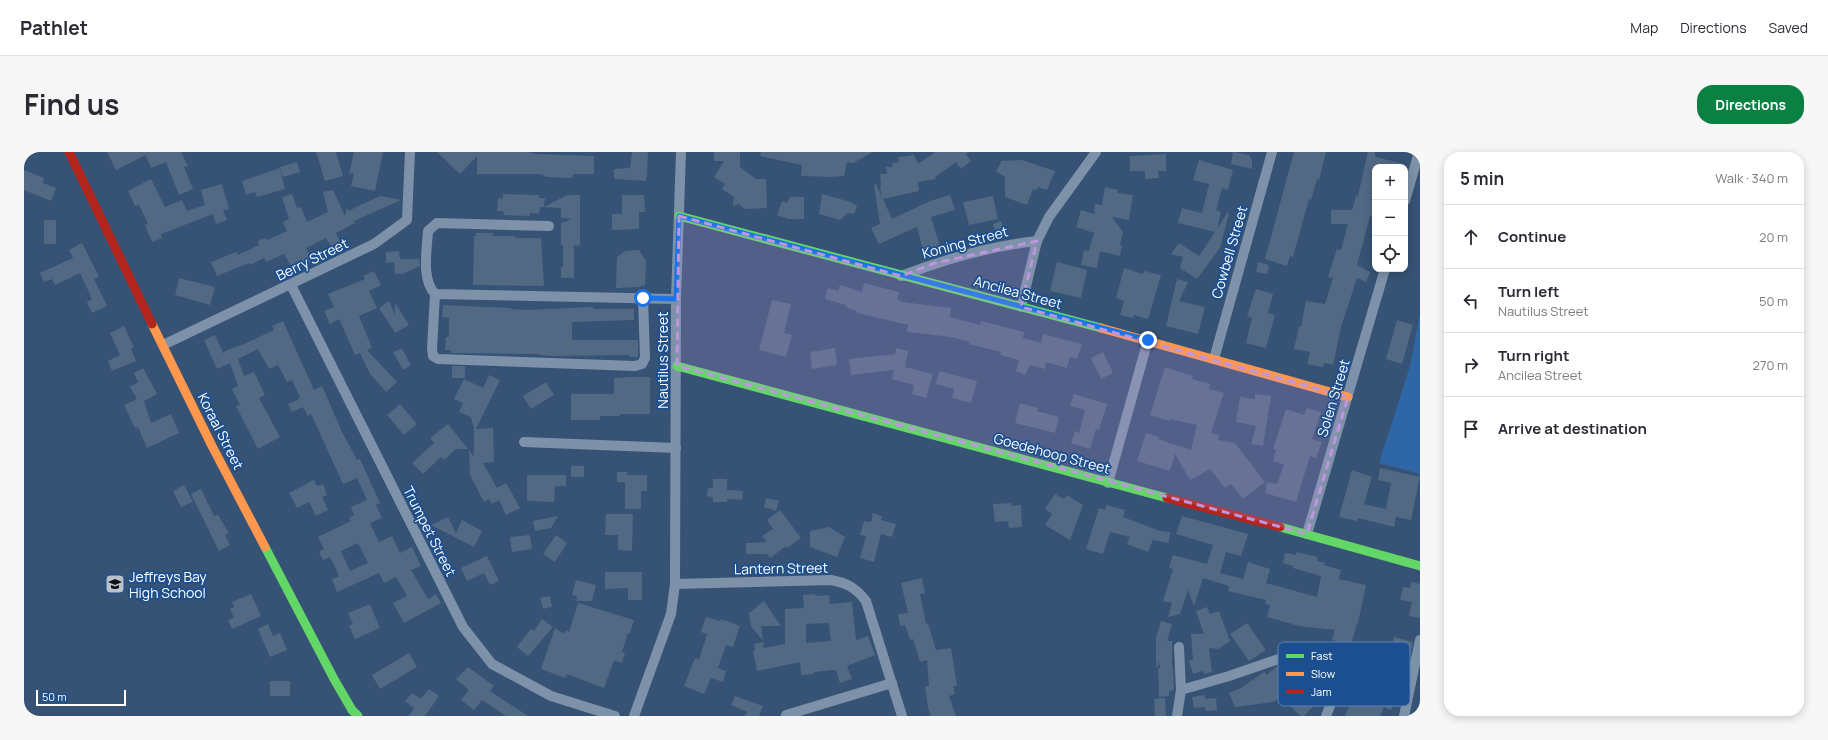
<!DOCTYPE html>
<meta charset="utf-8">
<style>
:root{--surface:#fff;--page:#f7f7f7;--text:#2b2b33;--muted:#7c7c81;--line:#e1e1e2;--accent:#0b8043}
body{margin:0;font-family:Manrope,sans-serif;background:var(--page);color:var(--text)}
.controls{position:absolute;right:12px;top:12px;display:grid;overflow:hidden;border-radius:8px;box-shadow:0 2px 10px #0003}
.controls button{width:36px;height:36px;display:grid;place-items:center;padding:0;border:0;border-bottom:1px solid var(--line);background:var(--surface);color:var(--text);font:20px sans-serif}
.scale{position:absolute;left:12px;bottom:10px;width:90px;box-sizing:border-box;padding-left:4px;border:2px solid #fff;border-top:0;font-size:11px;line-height:14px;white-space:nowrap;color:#fff;-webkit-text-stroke:3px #1b4f8f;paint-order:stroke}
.stop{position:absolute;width:12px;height:12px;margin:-9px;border:3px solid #1a73e8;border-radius:50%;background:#fff}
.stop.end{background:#1a73e8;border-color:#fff;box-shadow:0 1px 4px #0008}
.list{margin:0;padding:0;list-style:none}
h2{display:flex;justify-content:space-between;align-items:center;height:52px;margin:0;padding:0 16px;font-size:17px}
h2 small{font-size:13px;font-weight:400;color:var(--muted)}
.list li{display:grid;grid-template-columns:26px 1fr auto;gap:12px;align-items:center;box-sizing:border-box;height:64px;padding:0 16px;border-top:1px solid var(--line)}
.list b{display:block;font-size:15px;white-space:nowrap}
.list p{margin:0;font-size:13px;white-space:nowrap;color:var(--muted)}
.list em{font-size:13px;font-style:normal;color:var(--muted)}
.icon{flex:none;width:22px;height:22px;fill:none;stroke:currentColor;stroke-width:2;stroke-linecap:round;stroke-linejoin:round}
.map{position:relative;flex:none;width:1396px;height:564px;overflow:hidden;border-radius:16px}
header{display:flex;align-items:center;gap:24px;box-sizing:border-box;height:56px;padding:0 20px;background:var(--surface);border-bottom:1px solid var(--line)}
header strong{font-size:19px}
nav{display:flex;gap:22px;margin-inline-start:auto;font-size:14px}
.intro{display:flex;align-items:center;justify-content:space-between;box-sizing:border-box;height:96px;padding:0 24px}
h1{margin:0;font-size:28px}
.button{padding:10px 18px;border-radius:16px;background:var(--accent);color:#fff;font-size:14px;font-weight:700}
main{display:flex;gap:24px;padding:0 24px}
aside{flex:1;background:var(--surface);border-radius:16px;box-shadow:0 2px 10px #0003}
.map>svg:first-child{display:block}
.green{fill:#2f66a5}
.building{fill:#526984;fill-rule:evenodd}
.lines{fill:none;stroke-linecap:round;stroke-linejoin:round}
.street{stroke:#7d92a8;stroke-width:10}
.fast{stroke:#63d668;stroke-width:9}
.slow{stroke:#ff974d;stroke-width:9}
.jam{stroke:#b3261e;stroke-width:9}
.route{stroke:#1a73e8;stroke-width:5}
.marked{fill:#bd96df;fill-opacity:0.2;stroke:#bd96df;stroke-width:3;stroke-dasharray:8 5;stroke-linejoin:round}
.labels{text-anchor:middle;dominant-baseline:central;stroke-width:3.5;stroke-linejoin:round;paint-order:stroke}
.street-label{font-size:14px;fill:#fff;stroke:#1b4f8f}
.poi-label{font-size:14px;fill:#fff;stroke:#1b4f8f;text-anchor:start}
.key{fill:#1b4f8f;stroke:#5f84b1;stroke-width:1}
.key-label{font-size:11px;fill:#fff}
</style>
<header>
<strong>Pathlet</strong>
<nav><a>Map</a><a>Directions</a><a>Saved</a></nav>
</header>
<div class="intro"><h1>Find us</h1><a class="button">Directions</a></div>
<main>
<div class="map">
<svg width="1396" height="564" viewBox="0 0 1396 564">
<rect width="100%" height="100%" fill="#365274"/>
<polygon class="green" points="1396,161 1396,322 1355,311 1386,214"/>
<g class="building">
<polygon points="83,0 157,0 164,14 160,15 169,37 155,43 142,10 127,16 122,3 92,18"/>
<polygon points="292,0 312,0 319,24 301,29"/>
<polygon points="330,0 359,0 351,39 327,34 330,21 325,22"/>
<polygon points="413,0 504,0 512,2 570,4 570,22 549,22 549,25 546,26 523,25 515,22 453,22 453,4 436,22"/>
<polygon points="608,0 624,0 623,26 622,26 622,29 590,27 590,17 606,16"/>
<polygon points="690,0 716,0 716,15 732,27 742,27 743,56 720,57 715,52 709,54 710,45 698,37 701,32 690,25 700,9 690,9"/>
<polygon points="737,0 849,0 829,11 823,10 820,24 807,25 777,24 778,13 736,4"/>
<polygon points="911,0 945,0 942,2 947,9 937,17 932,10 911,25 912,27 894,30 895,39 859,47 868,67 906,49 926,43 931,58 907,65 916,94 899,98 893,75 855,92 847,76 856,72 850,33 852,32 858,46 856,35 857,35 856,22 863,22 862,15 869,15 868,11 875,10 874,5 890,3 894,12"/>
<polygon points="1209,0 1225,3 1228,8 1228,17 1207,12"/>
<polygon points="1270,0 1302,0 1295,28 1293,27 1287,48 1285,47 1269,105 1266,104 1263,114 1241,107"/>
<polygon points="1344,0 1351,0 1351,5 1377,11 1377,15 1351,15 1351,65 1346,64 1333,113 1346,120 1342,130 1333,126 1317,175 1309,213 1300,211 1299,215 1283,212 1286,200 1270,197 1275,174 1277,175 1282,149 1301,152 1309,126 1304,125 1313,97 1317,98 1324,72 1307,72 1307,58 1328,58 1332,44 1334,44"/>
<polygon points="1142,2 1142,19 1134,19 1135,26 1121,27 1121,19 1106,19 1106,4"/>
<polygon points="998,8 1031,19 1023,38 1014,35 1013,38 1009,37 1003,53 981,45 981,25 972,19 978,9"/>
<polygon points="1175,8 1209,18 1204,38 1198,36 1192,58 1197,60 1193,77 1204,60 1205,61 1196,96 1173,127 1156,116 1159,105 1147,102 1155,91 1175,104 1191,80 1154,71 1158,56 1178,61 1185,32 1169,28"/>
<polygon points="273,10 276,20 259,25 256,15"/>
<polygon points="256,16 261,37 233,45 231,40 222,43 218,29"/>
<polygon points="0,18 20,26 19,31 32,36 27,49 0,38"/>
<polygon points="127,27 141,55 158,48 163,59 181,53 177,38 198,32 205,57 199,58 203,68 192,72 189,62 137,82 138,86 128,90 121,73 124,72 115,53 111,54 104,39"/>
<polygon points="1081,35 1094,38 1093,41 1109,43 1105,68 1088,65 1099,80 1096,93 1098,94 1096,104 1076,99 1073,116 1057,113 1060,98 1065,99 1070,81 1052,75 1057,58 1070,62 1071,52 1078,53"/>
<polygon points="309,38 321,64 323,55 324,59 356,44 377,48 330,69 331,71 312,81 316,89 307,94 302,86 282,96 289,109 270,119 260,102 242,110 240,106 226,113 225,111 193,124 187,110 212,100 214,103 235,93 234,89 242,86 243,88 263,79 259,70 265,67 258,45 268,42 273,56 277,55 283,70 304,60 299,40"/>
<polygon points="479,42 515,43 515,46 521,46 520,55 543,43 556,43 556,94 550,93 550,126 537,126 537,115 539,115 539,93 537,93 537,71 548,67 537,66 537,56 516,55 515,62 506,61 506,64 480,63 479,59 473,59 474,46 479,47"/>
<polygon points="798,42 827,50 833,54 830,62 824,61 816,68 795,62"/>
<polygon points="598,43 620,43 621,60 615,60 615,77 588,78 588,62 598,62"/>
<polygon points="969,44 974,67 945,73 939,50"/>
<polygon points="766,45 780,45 780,67 764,67 753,63 758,49 763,51"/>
<rect x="20" y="68" width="12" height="24"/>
<polygon points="977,69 981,79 972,82 969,72"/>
<polygon points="452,81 469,81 469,84 490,84 492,86 517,86 520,134 449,133 450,84 452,84"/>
<polygon points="58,91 75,125 70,127 83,154 68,161 63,150 68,147 56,121 31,133 28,127 20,130 16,121 49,106 45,98"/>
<polygon points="615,98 622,109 621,133 614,135 592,136 593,105 601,99"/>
<polygon points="375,99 376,107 395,107 396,114 379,122 371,122 370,110 362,111 362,100"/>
<polygon points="1033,110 1063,118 1057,146 1026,139"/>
<polygon points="1234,110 1245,113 1243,122 1232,120"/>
<polygon points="1100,116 1119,122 1120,119 1137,123 1124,167 1110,163 1109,166 1096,163 1100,149 1092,146"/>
<polygon points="350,119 357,133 345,139 353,156 335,164 348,196 343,198 373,230 362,240 346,222 336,201 331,203 316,169 315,167 306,172 300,159 310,155 304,142 341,127 339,124"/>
<polygon points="155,126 191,135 186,153 151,143"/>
<polygon points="1153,127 1164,130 1155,149 1181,155 1174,182 1142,174"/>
<polygon points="840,131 875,140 873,147 878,150 927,156 926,165 956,173 957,169 1000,180 999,186 1017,191 1019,182 1058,192 1053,207 1046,205 1043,216 1022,210 1021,217 1006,213 1001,223 992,219 995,208 976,203 977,200 945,192 946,190 927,185 883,180 884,173 833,161 833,159 823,156 822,153 801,147 804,136 814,139 816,133 838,140"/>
<polygon points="1232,137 1249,142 1244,161 1251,163 1242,196 1222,191 1228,166 1223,164"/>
<polygon points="748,148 767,152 760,181 768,183 762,205 735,198"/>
<polygon points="365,149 371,163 371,151 385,173 371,181 355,156"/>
<polygon points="419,153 487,156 487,157 502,158 569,155 569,157 610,157 610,168 548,170 548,188 614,188 614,205 605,205 605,203 530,204 515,203 515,202 427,201 427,198 421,198 422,185 425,185 425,166 418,165"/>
<polygon points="1373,168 1389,173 1378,212 1362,207"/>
<path d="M259,169L290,238L298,234L318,280L333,308L336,307L356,351L352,353L358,366L346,371L355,390L368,384L376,401L388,395L397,414L387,418L404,447L412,442L417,451L380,471L369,451L383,444L372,425L360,431L355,421L313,440L308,427L315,424L306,405L299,408L295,400L300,397L294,385L327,369L325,366L330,363L327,355L343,348L333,326L319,332L287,262L284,264L279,255L268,260L264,252L275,247L276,245L268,228L263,230L254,213L245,217L234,197L214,207L220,224L230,220L241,243L235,246L256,285L234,297L212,254L216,253L208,237L214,234L206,211L193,217L180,188L191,183L199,201L201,200V199L220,192L250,178L248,174ZM334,391L344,411L326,419L317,399Z"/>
<polygon points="100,174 110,195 107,197 112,209 88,219 84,209 96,203 86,181"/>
<polygon points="378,196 387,213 379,218 369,200"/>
<polygon points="811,196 813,213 788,217 786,200"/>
<polygon points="872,196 884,199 881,215 909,222 902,246 888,242 890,233 868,227 870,218 827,223 825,207 871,202"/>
<polygon points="1079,200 1089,221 1077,227 1067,206"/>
<rect x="428" y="214" width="13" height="12"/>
<polygon points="1141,215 1169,224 1168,227 1186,232 1185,237 1200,241 1187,281 1195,283 1194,288 1211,291 1241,330 1219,347 1207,332 1201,336 1186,317 1166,328 1151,302 1146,319 1113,309 1122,281 1135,285 1134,287 1167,298 1173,273 1146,267 1145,269 1126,263"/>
<polygon points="119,216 133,242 120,249 127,271 147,262 155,281 123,296 114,275 111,276 100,253 113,247 106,235 114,230 110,221"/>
<polygon points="915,219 953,229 947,251 928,246 930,237 912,232"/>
<polygon points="465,223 476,228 452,277 469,276 470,310 459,311 473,336 482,331 496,356 482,363 475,348 468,352 465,347 460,350 446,323 445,298 450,305 450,277 447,265 435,260 439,251 430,247 440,227 459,236"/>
<polygon points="607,225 626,225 626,262 596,262 596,264 576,264 576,268 547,268 547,242 590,242 590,226"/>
<polygon points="522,230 530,243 507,257 499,244"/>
<polygon points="1050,242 1083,252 1075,278 1072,277 1066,297 1047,291 1051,279 1055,281 1061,258 1046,254"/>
<polygon points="1231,242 1247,244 1239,294 1227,292 1232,274 1212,270 1216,245 1231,247"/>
<polygon points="996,251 1014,256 1013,259 1035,265 1031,281 991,271"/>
<polygon points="376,252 393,272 380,283 363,263"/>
<polygon points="1283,256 1297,260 1288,287 1298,290 1292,306 1286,304 1272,350 1241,341 1243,330 1253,332 1260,313 1249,309 1252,298 1249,297 1262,257 1280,263"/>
<polygon points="424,272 444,297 432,297 420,308 417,305 399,322 388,311 410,291 406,286"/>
<rect x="547" y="314" width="13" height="11"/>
<polygon points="1356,316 1396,325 1387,368 1372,365 1370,375 1334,366 1333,369 1315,365 1328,318 1348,325 1340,352 1362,357 1367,331 1354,328"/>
<polygon points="593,320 603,320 603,323 623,323 623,339 617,339 617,357 601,357 601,330 593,330"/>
<polygon points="503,323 542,323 542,334 531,334 530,350 503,349"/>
<polygon points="689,327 703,327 703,338 719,339 718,348 703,347 703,350 689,350 689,345 683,344 684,336 689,336"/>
<polygon points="290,328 293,334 299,332 303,343 298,345 304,358 292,364 285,350 273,356 265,341"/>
<polygon points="160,333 169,350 157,355 149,339"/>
<polygon points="177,337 190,364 194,363 205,381 201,383 206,393 195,399 167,342"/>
<polygon points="1031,342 1040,347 1043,343 1059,353 1046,388 1021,373 1028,362 1021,357"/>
<polygon points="742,346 755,349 752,359 740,355"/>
<polygon points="987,351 988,354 997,353 998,375 985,376 984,369 971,370 969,352"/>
<polygon points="1082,353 1101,358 1099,365 1136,379 1146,380 1145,391 1129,388 1124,400 1103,392 1106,385 1086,380 1079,402 1062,397 1075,356 1081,358"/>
<polygon points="756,358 777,386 763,396 762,394 746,406 743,402 722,402 722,391 743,390 738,384 749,377 743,368"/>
<polygon points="849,361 858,364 857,368 872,372 868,385 857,382 850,410 836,406 842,384 836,383 840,369 847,370"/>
<polygon points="582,362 609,362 608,399 594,398 594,383 581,383"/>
<polygon points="534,364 527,376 511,379 509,369"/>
<polygon points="1158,364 1224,382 1217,404 1202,400 1196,421 1219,427 1224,410 1246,417 1242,431 1293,445 1297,424 1269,416 1269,414 1259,411 1261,401 1272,403 1272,400 1294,405 1293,409 1301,411 1300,413 1317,418 1315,427 1342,433 1334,471 1333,471 1327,493 1308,488 1311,478 1275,474 1243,465 1246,453 1241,452 1242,448 1204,439 1205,434 1179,426 1170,454 1164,438 1156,462 1144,465 1148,451 1139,449 1149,417 1145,416 1149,403 1183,412 1189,393 1152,382"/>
<polygon points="424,365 432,381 438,368 458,379 450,395 407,373"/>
<polygon points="805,375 821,385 813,405 786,395 786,379"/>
<polygon points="506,383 508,397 488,400 486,385"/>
<polygon points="532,383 543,391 531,410 519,402"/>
<polygon points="463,404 475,429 466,433 460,421 443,429 437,416"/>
<polygon points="581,420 618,420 618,448 604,448 604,436 581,437"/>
<polygon points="898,426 901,441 896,442 902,472 904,471 912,498 927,496 933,534 929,534 931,542 925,544 932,564 907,564 904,556 901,534 905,534 903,508 896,510 889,487 886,488 881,473 876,474 874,462 884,461 877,431"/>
<polygon points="552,428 572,433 568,449 552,449 553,444 548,443"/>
<polygon points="1388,430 1396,432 1396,466 1385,464 1388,450 1376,448 1379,435 1386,436"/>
<polygon points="227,442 237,464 208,477 204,468 210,466 206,457 210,455 208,450"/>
<path d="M791,442V444L805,443L806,452L828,450L832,488L844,484L851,503L823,514L828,527L816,531L812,518H810L790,520V522L777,523L776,510L733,519L729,499L731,498L730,492L739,490L740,496L761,492V457L780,456L779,443ZM805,471L807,489L782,491V472Z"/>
<polygon points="526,444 528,455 519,457 516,446"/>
<polygon points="740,449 757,474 737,474 739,489 727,474 725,461"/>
<polygon points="554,451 610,468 606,481 604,481 598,500 601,501 598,511 590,508 580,536 543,522 541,526 517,517 531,476 540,482 542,478 545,480"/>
<polygon points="346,452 356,476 331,487 325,474 329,472 324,461"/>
<polygon points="1183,455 1186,462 1195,459 1206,489 1194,497 1185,496 1188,520 1180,522 1179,519 1169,522 1165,509 1169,508 1167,482 1180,482 1172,459"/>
<polygon points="682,465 696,469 697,467 716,474 709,495 702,493 694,516 702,519 699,530 687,526 680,542 660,534 671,506 675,508 683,482 677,480"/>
<polygon points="518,467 529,475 504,504 493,495 507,477 510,479"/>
<polygon points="1137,469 1148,472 1143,489 1148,489 1148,514 1149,514 1150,538 1145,539 1145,544 1135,545 1134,516 1136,516 1135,509 1134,515 1132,515 1132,485"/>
<polygon points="1223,471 1242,498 1225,509 1206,482"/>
<polygon points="244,472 249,484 256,481 263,498 246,505 234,477"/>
<polygon points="1370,485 1389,490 1382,521 1373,536 1376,537 1367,558 1360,555 1356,564 1321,564 1328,547 1334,549 1346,518 1345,517 1358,497 1365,502"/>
<polygon points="385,501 393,515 356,537 348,523"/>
<polygon points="1276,507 1289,521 1300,509 1315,522 1308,534 1280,564 1277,564 1256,545 1249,550 1211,555 1205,541 1217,536 1240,520 1243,523 1252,515 1262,511 1266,515"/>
<polygon points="444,515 470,534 466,539 504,564 482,564 458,548 450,558 437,548 445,538 432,527"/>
<rect x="246" y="529" width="20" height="15"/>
<polygon points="405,537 415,544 401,564 385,564 390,556 381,549 388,541 397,547"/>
<polygon points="1181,543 1181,547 1192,546 1193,558 1182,559 1181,555 1170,556 1168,545"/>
<polygon points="711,544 739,554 735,564 721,564 723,560 707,553"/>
<polygon points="1141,546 1142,564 1131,564 1130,547"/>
</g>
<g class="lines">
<g class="street">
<polyline points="1381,49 1395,0"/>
<path d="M525,74L413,71L404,79C403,98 397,127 411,142L652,147"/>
<path d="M877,124C921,107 967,94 1013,89"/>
<polyline points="267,133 439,475 468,512 527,544 591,564"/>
<polyline points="411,142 408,197 409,204 414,207 611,214 618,212 621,206 619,146"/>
<polyline points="997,155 1013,89 1025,65 1072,0"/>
<polyline points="139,193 350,92 383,68 386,0"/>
<polyline points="1190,207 1248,0"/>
<polyline points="500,290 652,296"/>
<polyline points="1084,331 1124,188"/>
<polyline points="1283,382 1361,117"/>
<path d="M651,432L807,428C823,431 832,436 842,449L878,564"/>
<polyline points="1157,538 1205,524 1275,500 1324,500 1328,504 1329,510 1310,544 1302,564"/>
<polyline points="762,563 868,531"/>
<polyline points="610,564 647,462 651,432 652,147 657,0"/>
<polyline points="1153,564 1157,538 1155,495"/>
<polyline points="1380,564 1396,488"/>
</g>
<g class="fast">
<polyline points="655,64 1077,176"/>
<polyline points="653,214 1143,346"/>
<polyline points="1256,375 1396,414"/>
<polyline points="241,395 310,527 328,558 334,564"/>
</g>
<g class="slow">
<polyline points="128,172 188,294 241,395"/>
<polyline points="1077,176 1324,245"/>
</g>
<g class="jam">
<polyline points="45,0 128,172"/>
<polyline points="1143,346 1256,375"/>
</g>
</g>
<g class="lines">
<polyline class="route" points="619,146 652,147 655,64 1124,188"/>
</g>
<path class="marked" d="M655,64L877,124L911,111L1013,89L997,155L1324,245L1283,382L653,214Z"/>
<defs>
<g id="school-square" transform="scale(1)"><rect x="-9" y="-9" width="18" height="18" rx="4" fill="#b9c2ce" stroke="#1b4f8f"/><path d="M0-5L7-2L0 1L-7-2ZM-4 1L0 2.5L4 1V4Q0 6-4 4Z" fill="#111"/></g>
</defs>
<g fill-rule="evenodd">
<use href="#school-square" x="91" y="432"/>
</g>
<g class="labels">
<g class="street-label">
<text transform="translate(941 90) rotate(-15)">Koning Street</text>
<text transform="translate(1205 100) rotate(-74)">Cowbell Street</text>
<text transform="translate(288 107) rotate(-26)">Berry Street</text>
<text transform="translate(994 140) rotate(15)">Ancilea Street</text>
<text transform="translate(638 208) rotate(-90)">Nautilus Street</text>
<text transform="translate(1309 246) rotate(-73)">Solen Street</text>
<text transform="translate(197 279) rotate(63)">Koraal Street</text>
<text transform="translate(1028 301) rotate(15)">Goedehoop Street</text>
<text transform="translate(406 379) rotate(63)">Trumpet Street</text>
<text transform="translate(757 416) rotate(-1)">Lantern Street</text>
</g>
<g class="poi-label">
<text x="105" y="424">Jeffreys Bay<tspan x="105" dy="16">High School</tspan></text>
</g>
</g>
<rect x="1254" y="490" width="132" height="64" rx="6" class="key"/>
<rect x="1262" y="502" width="18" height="4" fill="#63d668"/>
<rect x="1262" y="520" width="18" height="4" fill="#ff974d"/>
<rect x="1262" y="538" width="18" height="4" fill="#b3261e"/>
<g class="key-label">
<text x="1287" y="508">Fast</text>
<text x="1287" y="526">Slow</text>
<text x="1287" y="544">Jam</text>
</g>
</svg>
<div class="controls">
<button>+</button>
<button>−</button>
<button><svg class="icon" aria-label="locate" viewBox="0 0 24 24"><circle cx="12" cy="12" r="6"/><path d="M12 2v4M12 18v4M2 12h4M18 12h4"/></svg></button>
</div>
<div class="scale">50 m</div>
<div class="stop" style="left:619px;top:146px"></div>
<div class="stop end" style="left:1124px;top:188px"></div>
</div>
<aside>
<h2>5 min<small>Walk · 340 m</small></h2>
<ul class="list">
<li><svg class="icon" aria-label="ahead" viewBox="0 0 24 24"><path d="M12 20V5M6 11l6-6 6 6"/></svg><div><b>Continue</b></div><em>20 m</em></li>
<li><svg class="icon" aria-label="left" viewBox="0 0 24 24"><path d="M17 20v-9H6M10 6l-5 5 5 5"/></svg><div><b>Turn left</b><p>Nautilus Street</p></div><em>50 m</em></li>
<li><svg class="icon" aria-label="right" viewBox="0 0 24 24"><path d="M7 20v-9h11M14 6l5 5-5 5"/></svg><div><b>Turn right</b><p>Ancilea Street</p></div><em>270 m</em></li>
<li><svg class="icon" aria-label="arrive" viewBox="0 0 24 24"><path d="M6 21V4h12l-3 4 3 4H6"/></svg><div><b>Arrive at destination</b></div></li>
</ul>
</aside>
</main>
